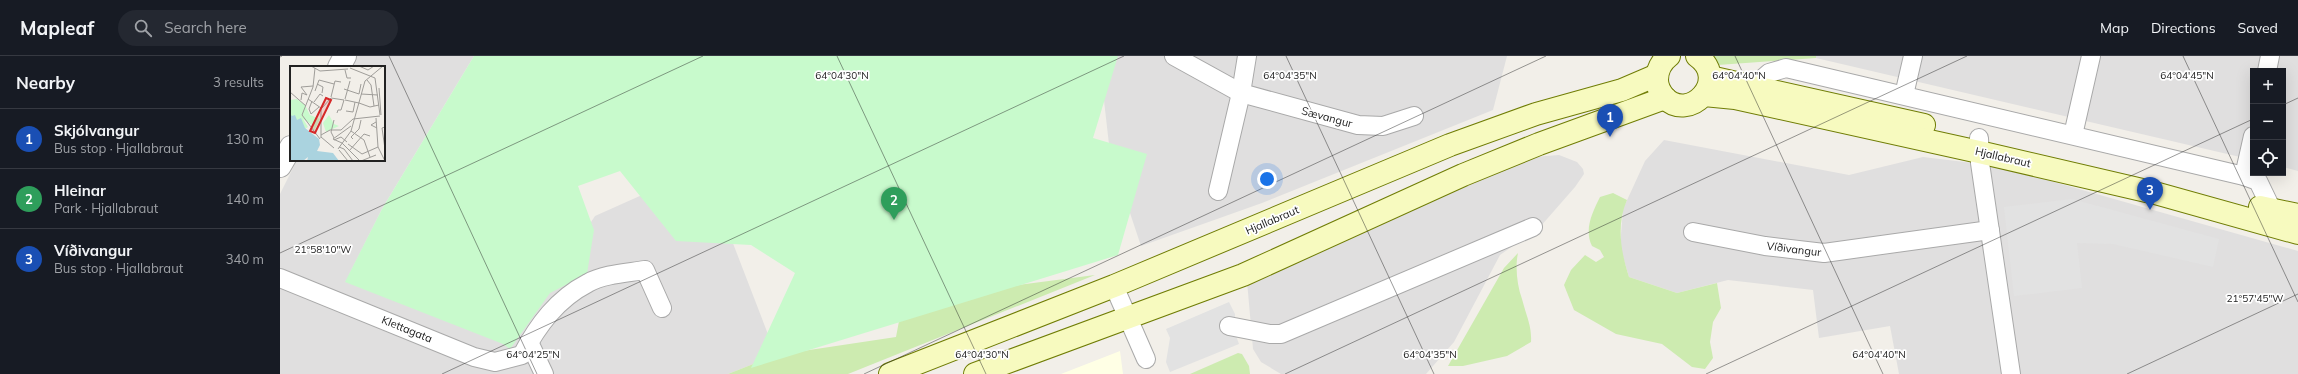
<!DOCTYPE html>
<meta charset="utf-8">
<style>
:root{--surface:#171b24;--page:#242831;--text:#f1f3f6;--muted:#9ea1a6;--line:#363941;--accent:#d40000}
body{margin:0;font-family:Mulish,sans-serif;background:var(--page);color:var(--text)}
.controls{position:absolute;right:12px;top:12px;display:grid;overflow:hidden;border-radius:0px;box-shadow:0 4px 16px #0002}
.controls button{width:36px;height:36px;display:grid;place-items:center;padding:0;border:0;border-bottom:1px solid var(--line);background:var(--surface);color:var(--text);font:20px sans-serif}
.you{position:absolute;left:987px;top:123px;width:14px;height:14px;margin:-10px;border:3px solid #fff;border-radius:50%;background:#1a73e8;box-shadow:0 0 0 6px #1a73e833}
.badge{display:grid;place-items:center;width:26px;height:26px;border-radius:50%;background:var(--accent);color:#fff;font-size:13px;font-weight:700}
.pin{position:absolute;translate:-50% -33px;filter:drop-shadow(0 1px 2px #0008)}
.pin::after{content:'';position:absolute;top:21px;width:14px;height:12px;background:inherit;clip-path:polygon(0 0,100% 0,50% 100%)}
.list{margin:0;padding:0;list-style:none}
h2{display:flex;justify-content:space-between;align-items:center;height:52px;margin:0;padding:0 16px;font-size:17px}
h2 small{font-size:13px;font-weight:400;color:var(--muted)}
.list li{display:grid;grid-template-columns:26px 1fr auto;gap:12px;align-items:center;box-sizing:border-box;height:60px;padding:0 16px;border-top:1px solid var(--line)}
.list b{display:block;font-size:15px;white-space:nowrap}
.list p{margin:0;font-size:13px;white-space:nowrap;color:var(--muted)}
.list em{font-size:13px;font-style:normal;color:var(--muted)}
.icon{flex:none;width:22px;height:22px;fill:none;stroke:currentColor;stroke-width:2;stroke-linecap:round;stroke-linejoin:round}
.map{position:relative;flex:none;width:2018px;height:318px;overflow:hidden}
header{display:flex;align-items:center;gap:24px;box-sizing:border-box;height:56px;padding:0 20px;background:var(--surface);border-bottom:1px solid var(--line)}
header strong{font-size:19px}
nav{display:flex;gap:22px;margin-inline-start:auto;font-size:14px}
.search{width:280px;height:36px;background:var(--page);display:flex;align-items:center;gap:10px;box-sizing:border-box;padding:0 14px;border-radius:22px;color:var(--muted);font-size:15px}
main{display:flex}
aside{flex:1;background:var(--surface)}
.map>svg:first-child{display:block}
.residential{fill:#e0dfdf}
.education{fill:#ffffe5}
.grass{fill:#cdebb0}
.park{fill:#c8facc}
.parking{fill:#e2e2e2}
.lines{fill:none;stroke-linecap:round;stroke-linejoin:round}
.minor-casing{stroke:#a9a9a9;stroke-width:20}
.tertiary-casing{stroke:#a9a9a9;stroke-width:24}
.secondary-casing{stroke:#707d05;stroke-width:24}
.minor{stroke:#fff;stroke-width:18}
.tertiary{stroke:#fff;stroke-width:22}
.secondary{stroke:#f7fabf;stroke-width:22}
.ticks{fill:none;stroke:#222;stroke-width:1;stroke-opacity:0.45}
.labels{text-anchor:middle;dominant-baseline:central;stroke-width:3.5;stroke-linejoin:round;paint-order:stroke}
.street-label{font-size:11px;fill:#222;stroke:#fff}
.inset-road{fill:none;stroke:#9f9d99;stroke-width:1}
.view{fill:#d62828;fill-opacity:0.15;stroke:#d62828;stroke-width:2}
.inset-edge{fill:none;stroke:#222;stroke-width:2}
.ticks-label{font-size:10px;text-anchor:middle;fill:#222;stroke:#fff;stroke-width:3.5;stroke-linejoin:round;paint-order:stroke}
</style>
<header>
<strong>Mapleaf</strong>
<div class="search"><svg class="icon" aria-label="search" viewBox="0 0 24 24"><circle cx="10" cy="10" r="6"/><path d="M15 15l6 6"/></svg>Search here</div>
<nav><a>Map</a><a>Directions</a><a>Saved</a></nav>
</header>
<main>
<aside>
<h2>Nearby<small>3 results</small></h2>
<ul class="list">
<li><span class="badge" style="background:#1a4fb4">1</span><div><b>Skjólvangur</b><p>Bus stop · Hjallabraut</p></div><em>130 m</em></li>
<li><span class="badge" style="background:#2e9e5b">2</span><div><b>Hleinar</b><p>Park · Hjallabraut</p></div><em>140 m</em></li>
<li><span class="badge" style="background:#1a4fb4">3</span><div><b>Víðivangur</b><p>Bus stop · Hjallabraut</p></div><em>340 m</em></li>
</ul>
</aside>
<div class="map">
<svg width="2018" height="318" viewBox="0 0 2018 318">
<rect width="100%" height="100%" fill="#f2efe9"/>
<g class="residential">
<polygon points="76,0 194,0 102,153 69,219 268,231 315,160 362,139 449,177 496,299 448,318 0,318 0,138 17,104 104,104 104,11 69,11"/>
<polygon points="828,0 1227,0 1213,54 982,147 861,190 830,97 822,27"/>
<polygon points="1536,0 2018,0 2018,115 2003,111 2003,15 1973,15 1973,104 1536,2"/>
<polygon points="1384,84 1569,119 1643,101 1718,110 2018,195 2018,318 1619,318 1610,270 1539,282 1533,234 1448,224 1397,237 1349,221 1340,191 1343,153 1365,105"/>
<polygon points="1279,99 1297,106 1303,113 1304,118 1295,131 1260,171 1220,199 1174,286 1146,318 1001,318 981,306 973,293 967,225 1153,143 1254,101"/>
</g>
<polygon class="education" points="840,295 843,318 780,318 781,318"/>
<g class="grass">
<polygon points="1428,0 1536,0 1536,2 1438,9"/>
<path d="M1333,137L1347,144C1336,169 1341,196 1349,221L1397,237L1437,227L1441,252L1433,266L1430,286L1433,302L1425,313L1412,311L1382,288L1336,278L1294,254L1284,229L1291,214L1305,199L1316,206L1324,201L1320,194L1312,190C1304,174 1312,157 1320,141Z"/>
<path d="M1238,197C1235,211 1237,229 1242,243C1246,259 1252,270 1251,286L1227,300L1183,310H1168L1224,212Z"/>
<polygon points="815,219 568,318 448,318 496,299 616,281 623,244"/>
<polygon points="958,297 962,298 969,310 970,318 910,318"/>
</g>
<polygon class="park" points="194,0 838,0 813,82 867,98 838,199 471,312 515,217 471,189 396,185 340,115 298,130 314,174 307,218 270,237 230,293 223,288 65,226 102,153"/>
<g class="parking">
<polygon points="1792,143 1939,183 1933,211 1833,188 1797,187 1802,232 1734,240 1724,151"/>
<polygon points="949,246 955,258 955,277 959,288 890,316 886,306 890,282 886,273"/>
</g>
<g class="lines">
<g class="minor-casing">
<g id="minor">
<polyline points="894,0 961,37 1078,69 1103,70 1134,60"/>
<polyline points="1987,15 1990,0"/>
<polyline points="1474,30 1489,17 1506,12 1964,120 1978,125 1992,154"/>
<polyline points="1624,39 1633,0"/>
<polyline points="1793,79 1811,0"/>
<polyline points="1699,82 1700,107 1731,318"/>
<polyline points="1964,120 1973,80"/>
<polyline points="938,135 961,37 967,0"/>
<polyline points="1413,176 1485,190 1544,197 1710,174"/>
<path d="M0,222L194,301L215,306L242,299C258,269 277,243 308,227C324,218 347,217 365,214L382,252"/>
<polyline points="834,230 866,303"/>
<polyline points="949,270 990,278 1001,278 1253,171"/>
<polyline points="249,286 264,318"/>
</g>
</g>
<g class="tertiary-casing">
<g id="tertiary">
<polyline points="59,11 65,0"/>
<polyline points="0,110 11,91"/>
</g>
</g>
<g class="secondary-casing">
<g id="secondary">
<path d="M1389,0C1381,6 1377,14 1377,24C1377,30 1380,36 1384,41C1409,68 1451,24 1417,0"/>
<polyline points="1430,21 1644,69"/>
<polyline points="1424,39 1455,42 1699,96 1875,137 2018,177"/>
<polyline points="1980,151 2018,159"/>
<polyline points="610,318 834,230 1170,89 1256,58 1342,34 1377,19"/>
<polyline points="695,318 963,219 1183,119 1259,88 1385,42"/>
</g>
</g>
<use href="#minor" class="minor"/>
<use href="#tertiary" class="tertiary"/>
<use href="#secondary" class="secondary"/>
</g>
<path class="ticks" d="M109,0L257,318M557,0L706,318M1006,0L1154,318M1455,0L1603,318M1903,0L2018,246M0,1L2,0M2003,49L2018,42M0,197L423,0M162,318L844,0M584,318L1266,0M1005,318L1687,0M1426,318L1973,63M1847,318L2018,238"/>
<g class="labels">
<g class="street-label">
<text transform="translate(1047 61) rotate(15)">Sævangur</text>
<text transform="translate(1723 101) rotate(13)">Hjallabraut</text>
<text transform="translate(992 164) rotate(-23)">Hjallabraut</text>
<text transform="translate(1514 193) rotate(7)">Víðivangur</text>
<text transform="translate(127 273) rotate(22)">Klettagata</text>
</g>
</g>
<g transform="translate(10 10)">
<rect width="95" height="95" fill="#f2efe9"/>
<path d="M7,33L15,39L20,49L30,53L24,65L21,58L13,53L18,61L13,64L0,54V34ZM39,49L44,58L49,60L36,66L33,57Z" fill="#c8facc"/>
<path d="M0,48L2,50L5,49L7,54L11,52L15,62L29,73L30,79L27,85L43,87L49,95H17L18,91L13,95H0Z" fill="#aad3df"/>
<path class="inset-road" d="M21,0L30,5L58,3M69,0L78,4L84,0M25,2L23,21L12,49L30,73M60,2L85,12L90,49M55,4L57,12H61M77,14L81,19L84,40M27,18L33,21L32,27M89,22L91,49M54,23L69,28L71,18M25,25L29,14L44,18M0,26L16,40M71,28L88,29M17,29L11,21L23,20M41,31L45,15L51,16M18,33L31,42M55,33L60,15M11,34L12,27L17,29M55,34L69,37M22,35L19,43L21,48L29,41M24,36L30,28L33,30M69,37L80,41L89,39M32,42L41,32L54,34M56,45L63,46L65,36M47,47L48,44H51L54,34M86,52L88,81M44,54L41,66L44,72M86,56L81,59L87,62M95,61L92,62L95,83M61,65L74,74L80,91M61,65L75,15L93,0M31,69L40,64H51L63,53L90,50M31,71L44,82M31,72V42M43,73L52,77L70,95M43,73L61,60M63,73L61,71L69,63L71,54M44,74L51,71L57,76M58,78L72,88L88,81M49,81L54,83L63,95M88,81L95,95M48,83L61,65M49,84L58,95M59,85L74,68L80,70M71,95L86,89"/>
<path class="view" d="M36,32L41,34L25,67L20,65Z"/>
<rect width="95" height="95" class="inset-edge"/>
</g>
<g class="ticks-label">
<text x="562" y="23">64°04'30"N</text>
<text x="1010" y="23">64°04'35"N</text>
<text x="1459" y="23">64°04'40"N</text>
<text x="1907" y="23">64°04'45"N</text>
<text x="43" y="197">21°58'10"W</text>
<text x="1975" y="246">21°57'45"W</text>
<text x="253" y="302">64°04'25"N</text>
<text x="702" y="302">64°04'30"N</text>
<text x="1150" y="302">64°04'35"N</text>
<text x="1599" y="302">64°04'40"N</text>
</g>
</svg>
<div class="controls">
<button>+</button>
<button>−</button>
<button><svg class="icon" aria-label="locate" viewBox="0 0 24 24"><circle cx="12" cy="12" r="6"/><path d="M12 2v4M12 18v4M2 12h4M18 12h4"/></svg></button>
</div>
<div class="you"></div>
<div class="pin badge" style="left:1330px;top:81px;background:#1a4fb4">1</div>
<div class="pin badge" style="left:614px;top:164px;background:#2e9e5b">2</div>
<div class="pin badge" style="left:1870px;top:154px;background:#1a4fb4">3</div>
</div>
</main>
